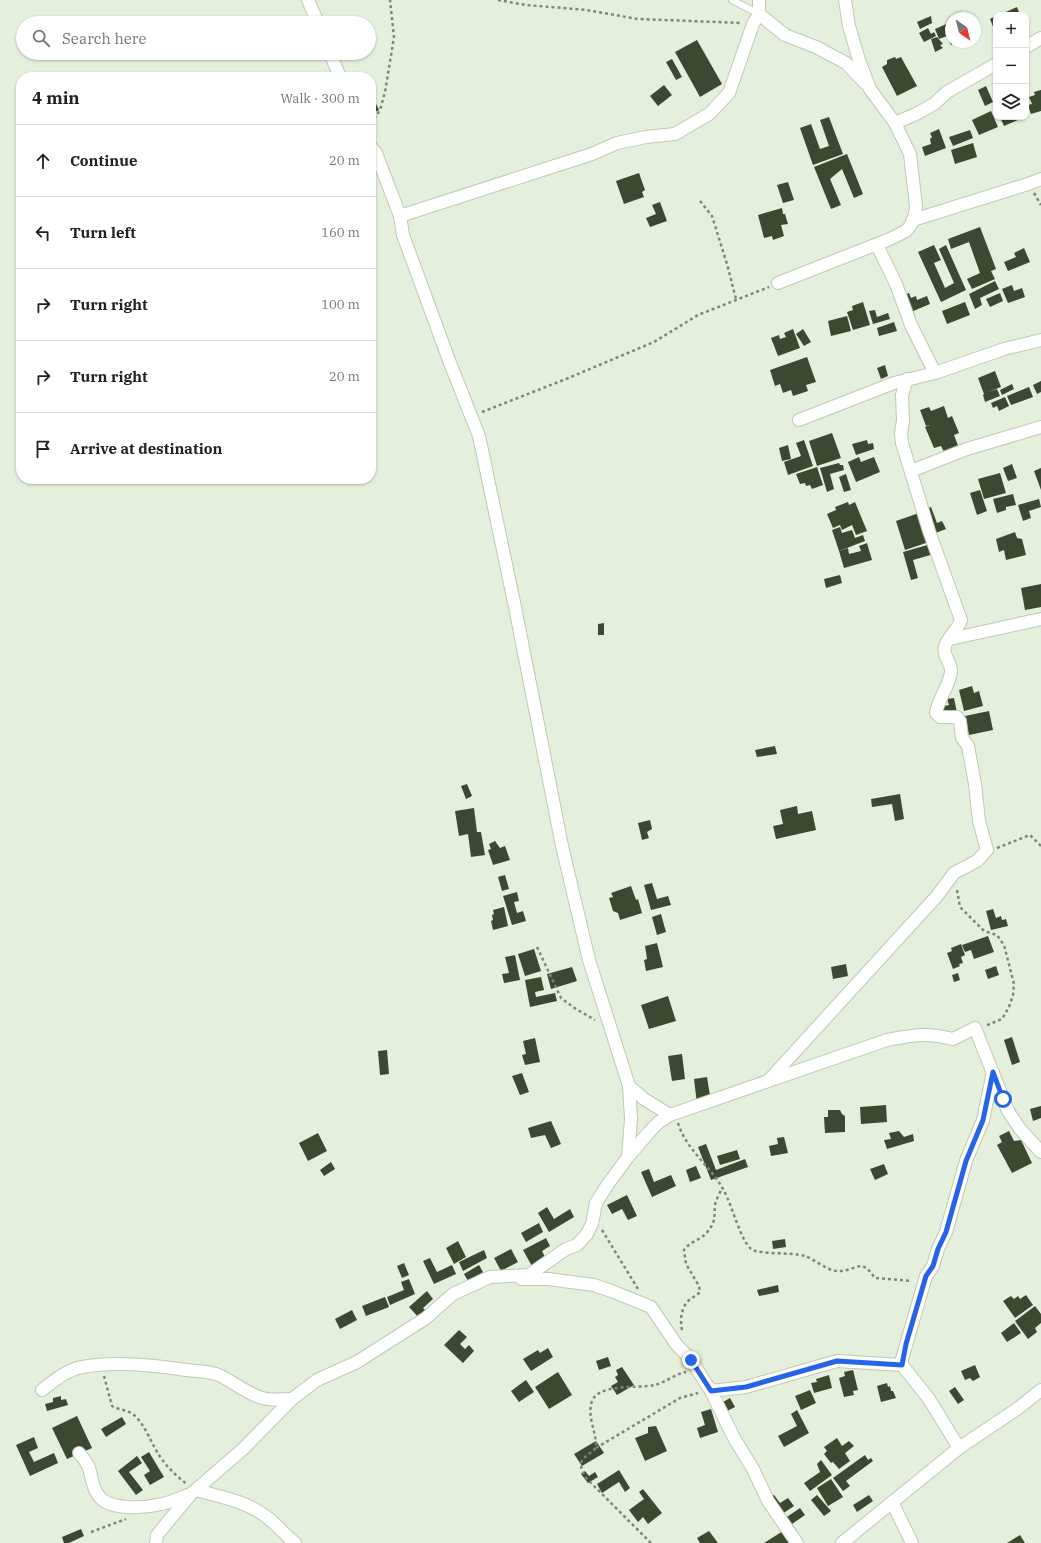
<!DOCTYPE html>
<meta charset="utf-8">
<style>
:root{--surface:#fff;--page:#f6f6f6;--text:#222;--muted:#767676;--line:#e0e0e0}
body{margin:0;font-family:"IBM Plex Serif",serif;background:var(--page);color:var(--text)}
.controls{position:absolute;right:12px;top:12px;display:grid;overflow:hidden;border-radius:8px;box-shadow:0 1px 3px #0004}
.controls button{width:36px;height:36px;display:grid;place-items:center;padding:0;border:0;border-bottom:1px solid var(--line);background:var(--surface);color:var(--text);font:20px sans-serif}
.compass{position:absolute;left:945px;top:12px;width:36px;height:36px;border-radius:50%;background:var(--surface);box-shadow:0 1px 3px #0004;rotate:145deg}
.stop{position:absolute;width:12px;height:12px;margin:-9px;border:3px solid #2563eb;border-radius:50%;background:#fff}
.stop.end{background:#2563eb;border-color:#fff;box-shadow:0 1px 4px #0008}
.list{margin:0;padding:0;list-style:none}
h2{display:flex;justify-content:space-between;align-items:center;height:52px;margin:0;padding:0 16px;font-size:17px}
h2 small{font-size:13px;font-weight:400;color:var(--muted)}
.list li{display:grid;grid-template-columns:26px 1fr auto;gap:12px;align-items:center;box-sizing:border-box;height:72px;padding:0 16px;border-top:1px solid var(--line)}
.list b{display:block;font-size:15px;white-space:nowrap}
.list em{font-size:13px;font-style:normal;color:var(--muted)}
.icon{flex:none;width:22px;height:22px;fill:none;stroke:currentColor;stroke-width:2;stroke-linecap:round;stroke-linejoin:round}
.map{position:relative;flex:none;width:1041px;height:1543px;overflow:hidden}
.search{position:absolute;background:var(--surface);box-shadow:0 1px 3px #0004;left:16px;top:16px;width:360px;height:44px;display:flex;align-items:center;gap:10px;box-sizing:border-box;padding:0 14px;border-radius:22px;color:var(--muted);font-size:15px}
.panel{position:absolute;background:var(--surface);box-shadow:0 1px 3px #0004;left:16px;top:72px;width:360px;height:412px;border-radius:16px}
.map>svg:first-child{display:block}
.building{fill:#3a492f}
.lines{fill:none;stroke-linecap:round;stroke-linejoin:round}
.lane-casing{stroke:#bdc9b5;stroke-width:8}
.street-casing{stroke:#bdc9b5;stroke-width:14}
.path{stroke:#7e8678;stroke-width:2.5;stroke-dasharray:3 3;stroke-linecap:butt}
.lane{stroke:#fff;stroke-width:6}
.street{stroke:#fff;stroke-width:12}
.route{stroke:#2563eb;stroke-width:5}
</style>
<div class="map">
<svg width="1041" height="1543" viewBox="0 0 1041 1543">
<rect width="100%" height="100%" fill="#e4f0dc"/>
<g class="building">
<polygon points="1017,7 1020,15 999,15"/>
<polygon points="931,16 932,23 920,29 917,22"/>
<polygon points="996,16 996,34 990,19"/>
<polygon points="951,22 951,42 957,42 951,45 947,36 939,39 935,29"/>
<polygon points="928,28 931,34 934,32 936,36 924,42 919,33"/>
<polygon points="937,37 943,44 940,45 943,48 935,52 931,39"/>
<polygon points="697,40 722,84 700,97 675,52"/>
<polygon points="895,57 896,59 901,57 917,86 897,96 882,67 887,64 887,60"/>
<polygon points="672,59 682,77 676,80 666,62"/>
<polygon points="664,85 672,95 658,106 650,96"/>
<polygon points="986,86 993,102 985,106 978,90"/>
<polygon points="1041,90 1041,111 1031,114 1028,105 1032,104 1029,97 1035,95 1034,92"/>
<polygon points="373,98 379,110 371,114 371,99"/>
<polygon points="991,111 998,127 979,135 972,120"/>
<polygon points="829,117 843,154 813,165 800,128 811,124 820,149 829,146 820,120"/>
<polygon points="1000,117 1025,117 1004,126"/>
<polygon points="939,129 946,148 925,156 922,147 931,144 930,139 932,137 930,133"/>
<polygon points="970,130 973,138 953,146 949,137"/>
<polygon points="973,143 977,157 955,164 951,150"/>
<polygon points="847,154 863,194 854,198 842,169 830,179 841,205 831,209 814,167"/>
<polygon points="639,173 645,190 642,192 644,197 624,204 616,181"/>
<polygon points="788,182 794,200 783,203 777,185"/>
<polygon points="660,202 667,221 650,227 646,218 656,214 652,205"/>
<polygon points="782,208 783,214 785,214 788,224 781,225 784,236 773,240 772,236 764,238 758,215"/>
<polygon points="980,227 996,269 991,271 995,279 972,289 967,279 980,273 969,242 951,249 948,239"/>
<polygon points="934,245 941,260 934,263 945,288 954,283 939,249 946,245 966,290 941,302 918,252"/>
<polygon points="1024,248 1030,262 1008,271 1004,262 1016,257 1014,253"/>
<polygon points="995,281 999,289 980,298 982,305 975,309 969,294"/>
<polygon points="1012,285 1014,291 1022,288 1025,297 1008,303 1002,289"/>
<polygon points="909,293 911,298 916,296 917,300 927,296 930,304 911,312 904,295"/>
<polygon points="1000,293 1003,301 990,307 986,299"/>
<polygon points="863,302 870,325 853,330 847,312 853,310 852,306"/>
<polygon points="965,302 970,315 947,324 942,311"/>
<polygon points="875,310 877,317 888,313 890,319 873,324 869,311"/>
<polygon points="847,316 851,331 831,336 828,321"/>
<polygon points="894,322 897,331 879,336 877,328"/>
<polygon points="793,329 800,348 778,356 771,338 779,335 780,339 786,337 784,333"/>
<polygon points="803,329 811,342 804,346 796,334"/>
<polygon points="807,357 816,382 806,385 808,391 793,396 791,390 783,393 780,384 775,386 770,370"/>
<polygon points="885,365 888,376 881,379 877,368"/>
<polygon points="995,371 1001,387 988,392 997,389 1000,396 985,402 983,395 984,394 978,378"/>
<polygon points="1041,381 1041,392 1037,394 1033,385"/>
<polygon points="1012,384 1014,389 1002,395 1000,390"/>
<polygon points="1029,387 1033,397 1011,405 1007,396"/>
<polygon points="1005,397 1009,406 999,411 997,406 993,408 991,403"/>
<polygon points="944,406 948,418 952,416 959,433 954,435 959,448 945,454 941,446 934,448 925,427 930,425 926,426 920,410 929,407 931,411"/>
<polygon points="832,433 841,458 817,466 809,441"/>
<polygon points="804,440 813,466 788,475 784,462 801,456 796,443"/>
<polygon points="867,440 868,444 873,443 874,449 856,455 852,444"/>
<polygon points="788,445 791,459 782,461 779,448"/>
<polygon points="859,457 861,462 874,457 880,472 856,482 848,462"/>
<polygon points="839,463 840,465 843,465 844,470 830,474 834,489 827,492 820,468"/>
<polygon points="1012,464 1017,478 1008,481 1003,468"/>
<polygon points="817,467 823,485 812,489 810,485 806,486 805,483 800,484 796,474"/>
<polygon points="1041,468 1041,490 1034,471"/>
<polygon points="1000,473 1006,493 984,499 978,479"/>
<polygon points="846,474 851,490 844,492 839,477"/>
<polygon points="980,490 987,511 977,515 970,493"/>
<polygon points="1013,494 1016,505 1006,507 1006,510 997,513 993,499"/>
<polygon points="1039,499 1041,507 1029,511 1031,518 1023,521 1018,505"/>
<polygon points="848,502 849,505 855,502 867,531 856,535 852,525 842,530 840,525 833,528 827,514 836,510 835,507"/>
<polygon points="931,507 937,523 942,521 946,529 933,534 923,511"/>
<polygon points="919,513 929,542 905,550 896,521"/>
<polygon points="840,527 842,533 852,530 855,538 863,535 865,541 839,551 832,530"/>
<polygon points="1015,532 1017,538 1022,539 1026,555 1006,560 1004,550 999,552 996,539"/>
<polygon points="867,543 872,560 844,568 839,551 848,548 849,554 861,551 859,546"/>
<polygon points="931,544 934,554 913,560 918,578 911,580 903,552"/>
<polygon points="840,575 842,583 826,588 824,579"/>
<polygon points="1041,584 1041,607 1025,610 1021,588"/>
<polygon points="604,623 604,635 598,635 598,624"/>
<polygon points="972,686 974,693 979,691 983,706 964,711 959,690"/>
<polygon points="954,698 957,713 942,716 940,707 949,705 947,699"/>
<polygon points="989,711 993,730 969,735 965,716"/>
<polygon points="775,746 777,754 757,757 755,750"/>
<polygon points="467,784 472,796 466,799 461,786"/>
<polygon points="900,794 904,819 895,821 892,804 872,807 871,799"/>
<polygon points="797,806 798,814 812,811 816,830 776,839 773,826 783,824 780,810"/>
<polygon points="474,808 477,832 481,832 485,855 471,857 468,834 459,836 455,811"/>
<polygon points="650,820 652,829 647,832 649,838 642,840 638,823"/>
<polygon points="495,841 500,848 505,846 510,860 493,865 488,850 491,849 489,844"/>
<polygon points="505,875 509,889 502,891 498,877"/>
<polygon points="652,883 657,899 668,896 671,905 651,910 644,885"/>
<polygon points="631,886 636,900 638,899 642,913 620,920 618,913 613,911 609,898 613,897 611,893"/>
<polygon points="517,892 519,901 514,902 517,913 523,911 526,921 512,925 503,896"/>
<polygon points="504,907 508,926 493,930 491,921 493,920 492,915 494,914 493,910"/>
<polygon points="993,909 996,918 1001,916 1002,920 1006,919 1008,926 991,930 986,911"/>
<polygon points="661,914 666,932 657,935 652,917"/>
<polygon points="988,936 994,952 974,959 971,950 965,952 962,945"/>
<polygon points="657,943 663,967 646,971 644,960 647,959 645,946"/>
<polygon points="961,944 965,955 961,957 963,963 959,964 960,966 953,969 947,953 952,951 951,948"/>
<polygon points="534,949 541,971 525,976 518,954"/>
<polygon points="515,955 520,980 504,983 502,974 509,973 505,957"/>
<polygon points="846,964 848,976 833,979 831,967"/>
<polygon points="996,966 999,975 988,979 985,970"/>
<polygon points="572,967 577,981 551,989 547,974"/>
<polygon points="958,973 960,980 954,982 952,975"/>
<polygon points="541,977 544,990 535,992 536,997 555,993 557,1001 530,1007 525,980"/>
<polygon points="668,996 676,1021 649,1029 641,1005"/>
<polygon points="1012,1037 1020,1062 1012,1065 1004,1040"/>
<polygon points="535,1038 540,1062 525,1065 522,1055 526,1054 523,1041"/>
<polygon points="387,1050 389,1074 380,1075 378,1051"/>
<polygon points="682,1054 685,1079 672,1081 668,1056"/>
<polygon points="522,1073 529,1092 520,1095 512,1076"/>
<polygon points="707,1077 711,1102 697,1104 694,1079"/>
<polygon points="886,1105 887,1122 861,1124 860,1107"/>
<polygon points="1041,1106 1041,1118 1033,1121 1030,1109"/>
<polygon points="828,1110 840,1110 842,1114 845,1116 845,1132 825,1133 824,1117 828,1117"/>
<polygon points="551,1121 561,1144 551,1148 545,1135 531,1138 528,1128"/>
<polygon points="899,1131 904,1137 913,1134 914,1141 887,1149 884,1140 891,1139 889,1133"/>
<polygon points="1009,1131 1014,1141 1021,1140 1032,1163 1012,1173 997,1145 1002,1142 999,1136"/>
<polygon points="318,1133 327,1151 308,1161 299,1143"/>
<polygon points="784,1137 788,1153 771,1156 769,1146 778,1144 777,1138"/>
<polygon points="706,1144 716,1170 745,1159 748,1167 711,1180 698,1147"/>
<polygon points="737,1150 740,1159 720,1165 717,1156"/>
<polygon points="331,1162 335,1169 324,1176 320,1170"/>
<polygon points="884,1164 888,1174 875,1180 870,1169"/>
<polygon points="696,1166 701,1178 690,1182 686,1170"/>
<polygon points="649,1169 654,1182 671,1175 676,1186 652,1197 641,1172"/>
<polygon points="627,1195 637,1216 628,1220 622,1209 612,1214 607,1205"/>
<polygon points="547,1207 554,1219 570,1209 574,1217 549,1232 538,1213"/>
<polygon points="539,1223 543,1232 526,1242 521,1233"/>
<polygon points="546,1238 550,1246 542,1251 545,1257 539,1261 541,1264 533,1268 523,1250"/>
<polygon points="785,1239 786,1247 773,1249 772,1241"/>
<polygon points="458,1241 466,1257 454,1264 446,1248"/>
<polygon points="511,1249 518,1262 501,1271 494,1258"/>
<polygon points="484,1250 487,1258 463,1271 459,1262"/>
<polygon points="430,1258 437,1272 452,1265 456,1274 434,1284 423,1261"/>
<polygon points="404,1263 409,1275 402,1278 397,1266"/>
<polygon points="479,1265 483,1272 468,1281 464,1274"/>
<polygon points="409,1279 415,1294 390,1305 387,1297 404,1290 401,1282"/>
<polygon points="778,1285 779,1292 759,1296 757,1290"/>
<polygon points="427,1291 433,1299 423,1308 427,1312 420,1319 409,1307"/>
<polygon points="1026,1295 1033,1305 1015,1318 1003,1301 1011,1296 1014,1299 1018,1296 1020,1299"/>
<polygon points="385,1297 389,1307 366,1316 362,1306"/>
<polygon points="1035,1306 1041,1314 1041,1323 1035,1328 1037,1332 1028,1339 1015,1321"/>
<polygon points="352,1310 357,1320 340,1329 335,1319"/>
<polygon points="1014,1323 1021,1333 1007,1342 1001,1333"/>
<polygon points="459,1330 467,1337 460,1344 465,1349 469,1345 474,1351 463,1363 444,1345"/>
<polygon points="548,1348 553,1357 531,1371 523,1359 538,1350 540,1353"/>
<polygon points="608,1357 611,1366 599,1370 596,1361"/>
<polygon points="975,1365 980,1377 973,1381 970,1378 965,1380 961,1371"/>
<polygon points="622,1367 634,1385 617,1395 611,1386 618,1382 615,1377 618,1375 616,1370"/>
<polygon points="853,1370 858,1390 853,1391 854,1395 844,1397 839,1378 845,1376 844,1372"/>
<polygon points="558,1372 572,1395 549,1409 535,1387"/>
<polygon points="829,1375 832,1388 814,1393 811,1383 817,1382 816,1379"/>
<polygon points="526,1380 534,1392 519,1402 511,1391"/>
<polygon points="887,1383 888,1387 890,1386 891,1391 893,1391 896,1398 881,1402 877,1386"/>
<polygon points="955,1387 964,1400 958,1404 949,1391"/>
<polygon points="810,1390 816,1403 801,1410 795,1396"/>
<polygon points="61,1396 61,1400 66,1399 68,1405 47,1411 45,1404 53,1402 53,1398"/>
<polygon points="730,1398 735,1407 727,1411 716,1406"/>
<polygon points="711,1409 718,1432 700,1438 697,1428 705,1425 701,1412"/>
<polygon points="797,1410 809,1433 784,1447 778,1436 797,1426 791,1414"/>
<polygon points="77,1416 92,1448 67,1459 52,1428"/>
<polygon points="122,1417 126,1424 106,1437 101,1429"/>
<polygon points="656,1426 667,1451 645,1461 635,1438 648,1433 648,1427"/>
<polygon points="34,1437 38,1448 29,1452 34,1462 54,1453 58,1463 30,1476 16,1445"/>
<polygon points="837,1438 842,1446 849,1441 854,1446 845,1453 850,1461 839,1469 833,1462 831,1463 824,1454 827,1451 824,1447"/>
<polygon points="596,1441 604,1453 582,1466 574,1454"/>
<polygon points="149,1452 164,1477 150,1485 144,1475 150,1471 141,1457"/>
<polygon points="865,1455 868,1460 871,1458 873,1461 846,1481 850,1486 843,1491 833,1478"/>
<polygon points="137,1456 142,1463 129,1472 143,1490 136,1495 118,1471"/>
<polygon points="821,1460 832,1475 810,1491 804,1483 820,1472 817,1464"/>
<polygon points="619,1470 630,1488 625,1492 619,1482 602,1493 597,1484"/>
<polygon points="585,1471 589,1476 595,1472 598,1477 588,1483 581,1474"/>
<polygon points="831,1479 843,1497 828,1506 817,1488"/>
<polygon points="643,1489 662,1513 648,1524 643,1517 638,1522 629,1510 644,1499 639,1492"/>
<polygon points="774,1495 780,1503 788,1498 794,1506 776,1518 765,1500"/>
<polygon points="817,1495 831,1511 824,1516 811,1500"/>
<polygon points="869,1495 873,1501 857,1512 853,1505"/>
<polygon points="800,1508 805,1515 792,1524 797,1531 791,1535 781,1521"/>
<polygon points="81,1529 84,1536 69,1543 64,1543 62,1537"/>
<polygon points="709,1531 718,1543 700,1543 697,1538"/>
<polygon points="783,1531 790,1543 764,1543"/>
<polygon points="1020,1535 1025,1543 1007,1543"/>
</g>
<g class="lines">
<g class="lane-casing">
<polyline id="lane" points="732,0 759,14"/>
</g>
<g class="street-casing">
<g id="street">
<polyline points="308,0 318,23"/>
<polyline points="759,14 785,35 816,47 846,63 865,83"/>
<polyline points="1026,47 1041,38"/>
<polyline points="330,53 340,77"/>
<polyline points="895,123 916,114 934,104 947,92 996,64"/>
<polyline points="371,147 376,153 400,216 403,235 450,363 479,436 515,607 562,846 589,960 629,1086 631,1119 628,1157"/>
<polyline points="400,216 592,154 617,143 646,137 675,134 709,114 729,93 753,24 759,14 759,0"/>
<polyline points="913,220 1028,184 1041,179"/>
<polyline points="877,245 896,284 911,325 935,373"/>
<polyline points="778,283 890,239 906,231 911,225 915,214 916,206 910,154 895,123 870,89 859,60 849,26 845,0"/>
<polyline points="799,420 894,383 935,373 1004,349 1041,340"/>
<polyline points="911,471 967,449 1041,427"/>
<polyline points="950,639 1041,619"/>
<path d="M769,1080L937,896L954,873L977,861L987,850L979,821L975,784L968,746L962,738L960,721L957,717H940L936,713C938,699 949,687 951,672C952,662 942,657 945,646C947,638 958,630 961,620L929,531L902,443L901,434L903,420L902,395L907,379"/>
<polyline points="629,1086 644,1099 670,1115"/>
<polyline points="521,1279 548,1279 594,1285 614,1292 651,1307 676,1344 691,1360 711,1391 734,1438 753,1469 768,1501 797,1543"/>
<path d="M42,1390C54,1381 66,1370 82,1367C114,1361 154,1365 186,1370C195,1371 207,1371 216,1374C232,1380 245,1393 262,1398C272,1401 282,1399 292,1399"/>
<polyline points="711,1391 746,1387 837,1361 902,1365"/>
<polyline points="959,1448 929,1399 906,1370 902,1365 902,1359 926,1276 933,1266 938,1249 946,1232 966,1161 983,1120 993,1072"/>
<path d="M79,1453C83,1458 87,1462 89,1468C92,1477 92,1487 98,1495C108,1511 145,1508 162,1504C172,1502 182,1497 191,1494"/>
<path d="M196,1490C221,1497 247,1501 268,1518C278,1526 285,1535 295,1543"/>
<polyline points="892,1502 912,1543"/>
<path d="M156,1543L157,1535L191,1494L243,1449L292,1399L317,1380L357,1362L426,1318L453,1294L490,1277L529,1275L566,1249L577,1245L587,1234L592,1224L596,1203L608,1184L628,1157L650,1131L659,1122L670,1115L887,1040C913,1035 927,1032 953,1039L975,1028L1008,1111L1020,1129L1041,1152"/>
<polyline points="842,1543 959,1448 1017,1409 1041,1390"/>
</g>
</g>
<g class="path">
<polyline points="498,0 526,5 586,10 638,19 742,23"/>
<polyline points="371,124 380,110 385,92 394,37 390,0"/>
<polyline points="1034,193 1041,205"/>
<polyline points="700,201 712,216 727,264 736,299"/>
<polyline points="482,412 566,379 654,342 698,315 769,287"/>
<polyline points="997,848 1030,835 1041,846"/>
<polyline points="957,890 960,907 984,931 997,935 1004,945 1014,984 1013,995 1009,1007 1002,1019 985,1026"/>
<polyline points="537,947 561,998 576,1009 595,1020"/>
<path d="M678,1123C686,1150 711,1166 724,1191C732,1205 740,1239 751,1249C759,1255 793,1252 805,1256C814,1259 828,1271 837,1271C845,1272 854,1267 861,1266L867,1268L875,1278L912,1281"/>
<polyline points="602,1230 638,1289"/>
<path d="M682,1330C680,1320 681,1310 687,1302C691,1298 696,1296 700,1292L699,1286L686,1264L684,1250C690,1241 702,1240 708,1231C716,1222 714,1216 715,1205C716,1199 720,1193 722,1188"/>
<path d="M104,1376L112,1406C119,1410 128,1410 134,1415C146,1426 151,1443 159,1455C166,1466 176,1476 187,1484"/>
<polyline points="596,1448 680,1398 698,1393"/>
<polyline points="91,1532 126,1519"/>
<path d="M651,1543L586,1478C575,1459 584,1459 596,1448C597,1434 588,1419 591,1405C594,1382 638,1389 655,1385C666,1382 675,1374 686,1372"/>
</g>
<use href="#lane" class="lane"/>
<use href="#street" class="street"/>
</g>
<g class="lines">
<polyline class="route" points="691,1360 711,1391 746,1387 837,1361 902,1365 906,1344 926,1276 933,1266 938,1249 946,1232 966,1161 983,1120 993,1072 1003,1099"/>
</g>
</svg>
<div class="controls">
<button>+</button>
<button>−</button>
<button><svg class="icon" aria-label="layers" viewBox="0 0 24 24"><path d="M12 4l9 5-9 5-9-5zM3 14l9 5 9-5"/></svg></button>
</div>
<svg class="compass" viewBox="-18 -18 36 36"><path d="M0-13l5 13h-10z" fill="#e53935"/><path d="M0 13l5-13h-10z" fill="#767676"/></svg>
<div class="stop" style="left:1003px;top:1099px"></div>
<div class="stop end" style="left:691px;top:1360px"></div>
<div class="search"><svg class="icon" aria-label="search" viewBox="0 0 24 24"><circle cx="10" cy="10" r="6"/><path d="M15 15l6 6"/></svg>Search here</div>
<section class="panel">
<h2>4 min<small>Walk · 300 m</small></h2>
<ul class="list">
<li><svg class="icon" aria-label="ahead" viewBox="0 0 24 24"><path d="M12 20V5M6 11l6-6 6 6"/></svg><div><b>Continue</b></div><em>20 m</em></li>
<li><svg class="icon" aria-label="left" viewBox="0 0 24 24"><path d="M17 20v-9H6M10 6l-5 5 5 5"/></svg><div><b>Turn left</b></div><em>160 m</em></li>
<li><svg class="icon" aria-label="right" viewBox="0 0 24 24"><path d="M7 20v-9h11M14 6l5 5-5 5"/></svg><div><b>Turn right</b></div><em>100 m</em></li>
<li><svg class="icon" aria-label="right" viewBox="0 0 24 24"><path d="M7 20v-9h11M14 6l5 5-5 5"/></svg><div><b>Turn right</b></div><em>20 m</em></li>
<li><svg class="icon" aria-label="arrive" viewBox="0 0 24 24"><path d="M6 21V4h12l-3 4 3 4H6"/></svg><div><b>Arrive at destination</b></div></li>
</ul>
</section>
</div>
